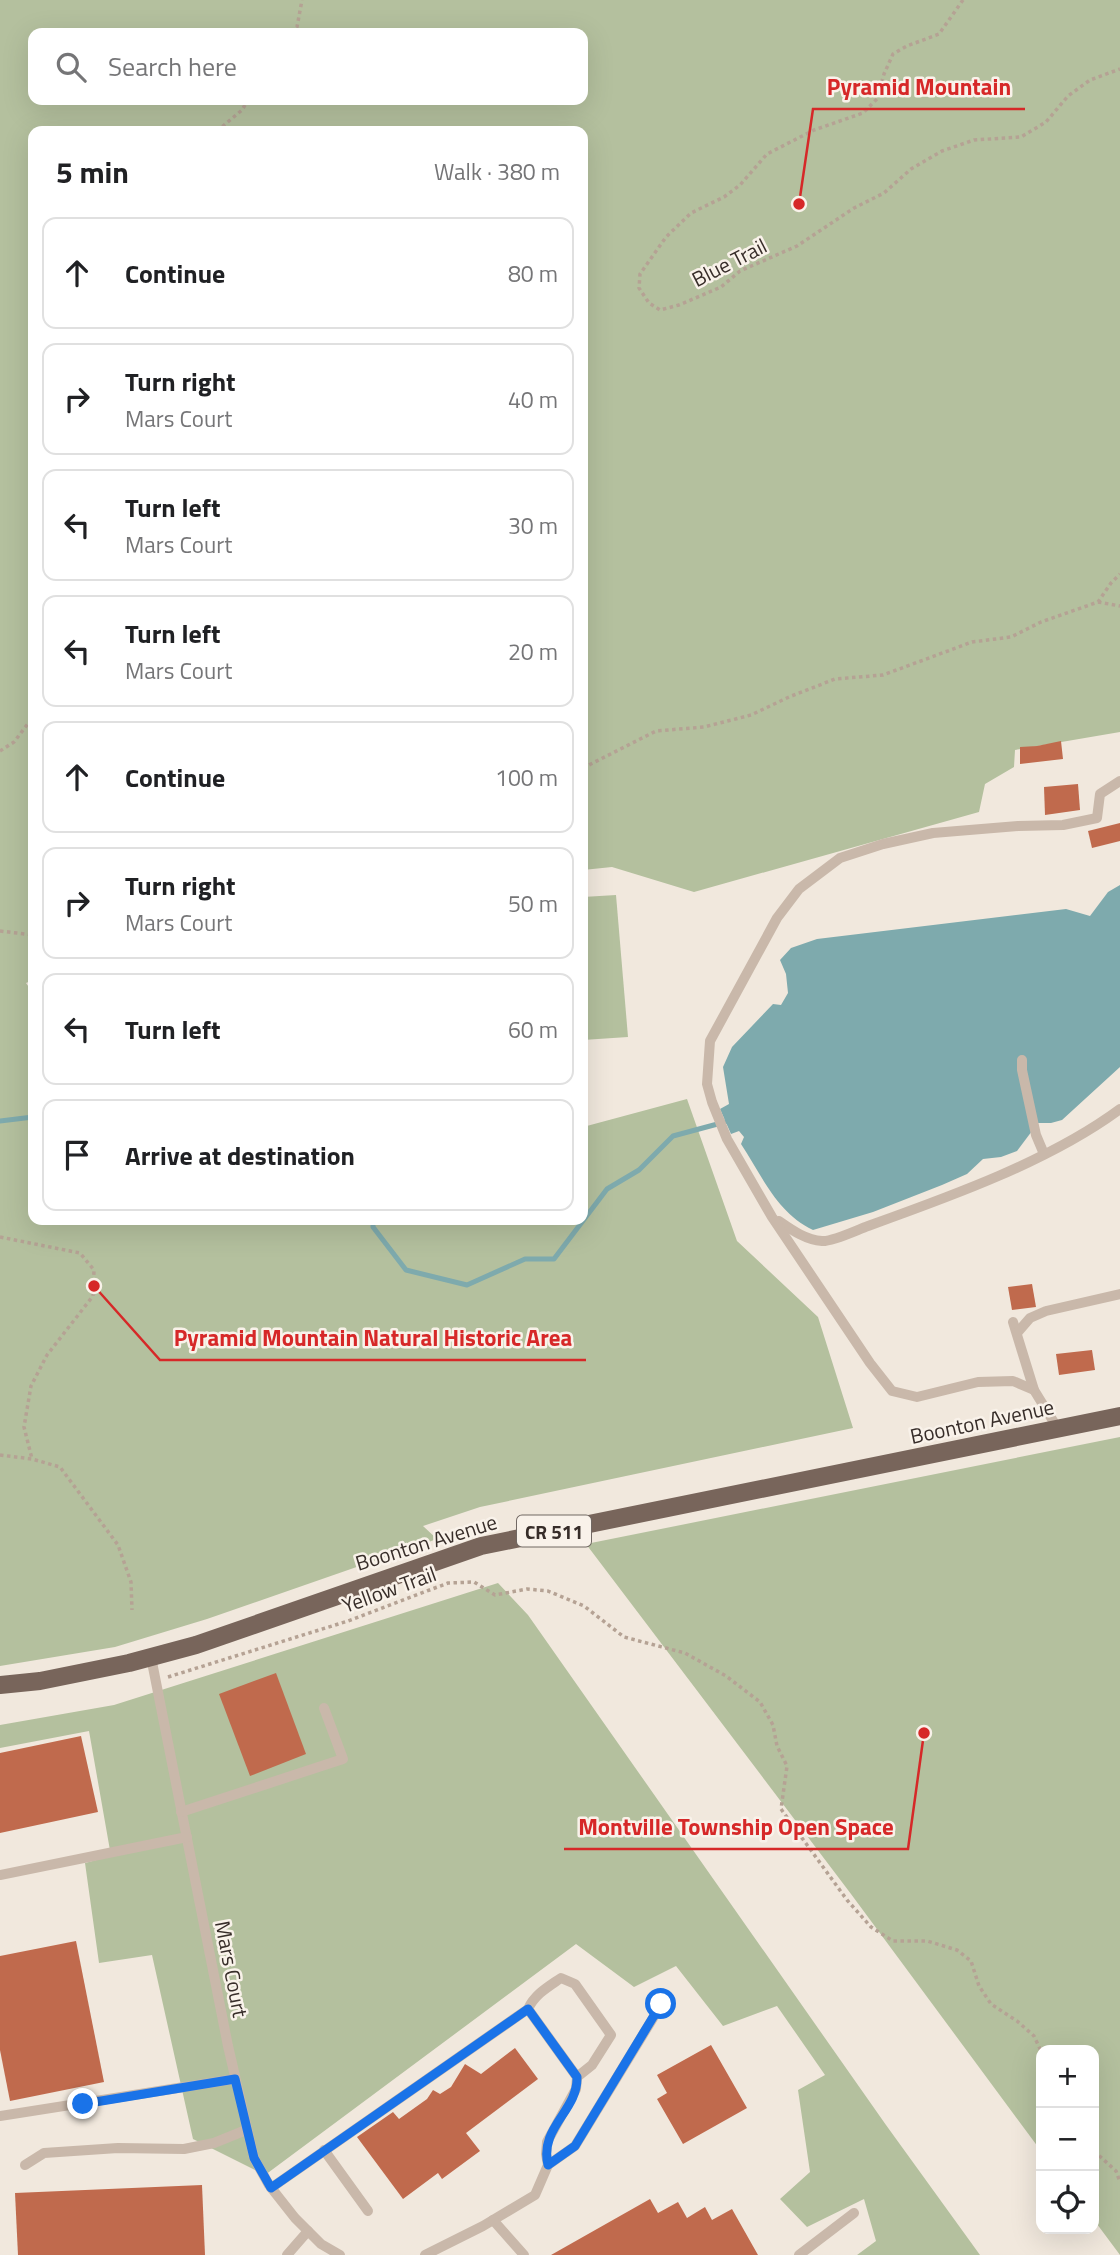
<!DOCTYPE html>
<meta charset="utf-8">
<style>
:root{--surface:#fff;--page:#f2f2f2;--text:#202124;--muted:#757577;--line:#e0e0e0}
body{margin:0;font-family:"Titillium Web",sans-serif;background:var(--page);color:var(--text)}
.controls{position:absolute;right:21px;bottom:21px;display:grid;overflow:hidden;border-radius:14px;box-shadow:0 7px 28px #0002}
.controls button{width:63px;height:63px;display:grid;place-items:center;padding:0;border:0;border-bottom:2px solid var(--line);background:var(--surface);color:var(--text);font:35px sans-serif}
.stop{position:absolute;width:21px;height:21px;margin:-16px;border:5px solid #1a73e8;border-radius:50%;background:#fff}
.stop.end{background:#1a73e8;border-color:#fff;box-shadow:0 2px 7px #0008}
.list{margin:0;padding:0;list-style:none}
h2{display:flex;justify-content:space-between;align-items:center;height:91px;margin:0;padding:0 28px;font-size:30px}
h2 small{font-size:23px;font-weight:400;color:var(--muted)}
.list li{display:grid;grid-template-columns:46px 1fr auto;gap:21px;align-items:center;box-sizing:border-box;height:112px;margin:0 14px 14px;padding:0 14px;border:2px solid var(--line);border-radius:14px}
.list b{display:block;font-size:26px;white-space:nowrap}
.list p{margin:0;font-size:23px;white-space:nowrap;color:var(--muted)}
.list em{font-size:23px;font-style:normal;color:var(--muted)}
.icon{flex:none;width:38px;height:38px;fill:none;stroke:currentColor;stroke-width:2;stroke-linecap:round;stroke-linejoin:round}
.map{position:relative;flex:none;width:1120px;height:2255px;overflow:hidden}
.search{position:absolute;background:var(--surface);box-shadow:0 7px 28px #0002;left:28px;top:28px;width:560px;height:77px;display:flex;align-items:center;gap:18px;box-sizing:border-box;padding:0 24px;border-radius:14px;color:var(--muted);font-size:26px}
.panel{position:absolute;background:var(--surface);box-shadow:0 7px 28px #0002;left:28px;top:126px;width:560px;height:1099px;border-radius:14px}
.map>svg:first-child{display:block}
.green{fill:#b4c09e;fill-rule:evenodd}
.water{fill:#7eaaad}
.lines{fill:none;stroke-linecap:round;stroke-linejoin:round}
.stream{stroke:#7eaaad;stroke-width:5}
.building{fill:#c06a4d}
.path{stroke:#b5a294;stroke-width:3.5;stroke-dasharray:3.5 3.5;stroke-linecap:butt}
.service{stroke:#c9b8aa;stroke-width:10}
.primary{stroke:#78655b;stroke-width:18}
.route{stroke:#1a73e8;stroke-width:9}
.labels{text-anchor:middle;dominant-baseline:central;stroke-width:5;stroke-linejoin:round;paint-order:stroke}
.shield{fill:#f9f2ea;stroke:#716863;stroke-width:2}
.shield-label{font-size:19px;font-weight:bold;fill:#372d29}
.street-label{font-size:21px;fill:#372d29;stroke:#f9f2ea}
.leader{fill:none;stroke:#d62828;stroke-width:2.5}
.callout-dot{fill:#d62828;stroke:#f9f2ea;stroke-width:2.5}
.callout-label{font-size:23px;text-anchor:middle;font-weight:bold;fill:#d62828;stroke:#f9f2ea;stroke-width:5;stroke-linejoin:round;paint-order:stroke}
</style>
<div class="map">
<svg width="1120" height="2255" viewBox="0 0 1120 2255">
<rect width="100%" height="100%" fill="#f1e8dd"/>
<g class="green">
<path d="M0,0H1120V732L1015,750L1014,767L985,784L979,812L694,892L612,867L583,870V131H33V980L26,983L33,993V1220H583V1127L687,1099L737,1241L818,1317L853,1428L480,1507L423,1526L437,1539L207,1619L115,1647L0,1666ZM33,33H583V100H33Z"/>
<polygon points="616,895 628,1037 583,1040 583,897"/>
<polygon points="1120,1437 1120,2255 1094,2220 1094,2050 1041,2050 1041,2151 851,1894 586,1544"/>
<polygon points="498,1583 528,1615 886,2125 980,2255 857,2255 876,2241 864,2199 807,2227 780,2199 810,2172 798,2090 825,2075 777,2006 723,2026 676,1966 634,1987 576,1944 265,2175 193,2139 152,1955 99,1963 85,1863 111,1856 89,1731 0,1748 0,1725 114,1705"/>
</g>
<path class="water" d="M1120,885V1067L1062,1120L1051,1123H1038L1017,1151L1001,1157L983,1159L967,1174L942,1185L873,1212L813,1230C776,1212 763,1177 741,1144L744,1137L739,1131L731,1134L720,1109L729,1104L723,1067L732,1047L773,1004L781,1005L788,993L786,974L780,960L791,948L817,939L1066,909L1090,916L1108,892Z"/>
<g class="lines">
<g class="stream">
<polyline points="0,1121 33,1117"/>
<polyline points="373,1220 373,1227 406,1270 467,1285 525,1259 554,1259 607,1189 639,1170 673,1136 725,1122"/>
</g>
</g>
<g class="building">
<polygon points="1061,741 1063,759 1020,764 1020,747 1037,746"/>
<polygon points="1078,784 1080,810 1045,815 1044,787"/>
<polygon points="1120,823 1120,841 1092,848 1088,831"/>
<polygon points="1032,1284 1036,1307 1012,1310 1008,1287"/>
<polygon points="1092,1350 1095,1370 1059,1375 1056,1354"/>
<polygon points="276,1673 306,1754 250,1776 219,1694"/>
<polygon points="81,1736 98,1812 0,1833 0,1753"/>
<polygon points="76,1941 104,2082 10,2101 0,2050 0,1956"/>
<polygon points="711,2045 747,2108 683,2144 657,2099 667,2093 657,2075"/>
<polygon points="515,2048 538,2079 466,2133 480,2151 442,2179 438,2173 403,2199 357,2137 393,2112 399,2119 427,2099 433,2090 440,2094 451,2087 465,2064 481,2074"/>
<polygon points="202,2185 205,2255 18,2255 15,2193"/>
<polygon points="650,2199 658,2213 678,2202 687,2218 705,2207 712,2220 732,2209 758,2255 551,2255"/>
</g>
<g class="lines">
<g class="path">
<polyline points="963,0 939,34 907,46 893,54 884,74 877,99 863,113 814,130 767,154 740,185 724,197 691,213 666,237 640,274 639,288 649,303 660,310 679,305 721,287 740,271 797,246 854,208 884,193 911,169 942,151 974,140 1021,137 1046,122 1068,96 1090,80 1120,69"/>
<polyline points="292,33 297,27 302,0"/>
<polyline points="217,131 242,110 248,100"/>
<polyline points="1098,602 1120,606"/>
<polyline points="0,751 14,742 33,717"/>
<polyline points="583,768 656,731 704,727 751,715 789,697 835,679 883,675 972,642 1011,637 1041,622 1098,602 1111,583 1120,574"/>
<polyline points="0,931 33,935"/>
<polyline points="0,1237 80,1253 94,1270 93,1296 47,1355 31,1386 24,1427 32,1459"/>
<polyline points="0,1455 32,1459 60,1467 118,1545 131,1582 132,1610"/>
<polyline points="168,1677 348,1621 448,1583 474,1582 495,1595 527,1589 548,1591 584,1606 624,1637 685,1653 726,1676 760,1702 773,1725 777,1746 787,1766 781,1809 847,1900 871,1927 893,1941 927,1941 957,1950 971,1961 979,1986 991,2004 1017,2021 1034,2036 1041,2051"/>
<polyline points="1094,2151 1116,2171 1120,2182"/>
</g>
<g class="service">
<polyline points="1022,1060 1022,1070 1036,1135 1044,1154"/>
<path d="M779,1221C792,1230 806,1240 822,1241C832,1242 857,1230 868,1226C949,1197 1050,1161 1120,1109"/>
<polyline points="1013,1322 1034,1390 1058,1429"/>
<polyline points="1017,1333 1030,1318 1046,1311 1120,1294"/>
<polyline points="1034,1390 1013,1381 978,1382 917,1397 892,1391 870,1363 772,1217 727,1139 712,1102 707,1084 710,1041 777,918 799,889 840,858 883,844 933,833 1018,826 1063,825 1097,818 1100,794 1120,781"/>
<polyline points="151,1657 228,2046 254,2158 269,2185 295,2218 321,2244 340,2255"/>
<polyline points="181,1812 343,1759 324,1708"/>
<polyline points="0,1875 187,1837"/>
<path d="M528,2009C535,1994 548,1987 561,1978L575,1984L611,2035L592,2065L577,2077"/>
<polyline points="0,2116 235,2079"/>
<polyline points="324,2150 368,2211"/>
<polyline points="25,2165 44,2153 118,2148 184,2149 214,2143 246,2130"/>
<polyline points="548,2165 575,2146 661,2005"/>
<polyline points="271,2188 528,2009 577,2077 576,2089 547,2142 546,2154 548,2165 535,2195 483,2226 425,2255"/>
<polyline points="493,2220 524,2255"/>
<polyline points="287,2255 308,2231"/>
<polyline points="799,2255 854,2213"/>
</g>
<polyline class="primary" points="0,1685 40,1681 129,1663 196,1645 481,1546 1120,1416"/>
</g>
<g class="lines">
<path class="route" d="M83,2104L235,2079L254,2158L271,2188L528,2009L577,2077C578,2111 539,2127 548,2165L575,2146L661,2004"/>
</g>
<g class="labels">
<rect class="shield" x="517" y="1515.5" width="74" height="31" rx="5"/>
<g class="shield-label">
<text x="554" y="1531">CR 511</text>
</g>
<g class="street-label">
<text transform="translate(729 262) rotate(-27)">Blue Trail</text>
<text transform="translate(982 1421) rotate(-12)">Boonton Avenue</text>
<text transform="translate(426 1542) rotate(-17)">Boonton Avenue</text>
<text transform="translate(389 1589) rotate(-20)">Yellow Trail</text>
<text transform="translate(232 1969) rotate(79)">Mars Court</text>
</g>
</g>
<path class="leader" d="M799 204L813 109H1025M94 1286L160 1360H586M924 1733L908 1849H564"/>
<g class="callout-dot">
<circle cx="799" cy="204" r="7"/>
<circle cx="94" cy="1286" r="7"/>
<circle cx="924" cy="1733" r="7"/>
</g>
<g class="callout-label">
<text x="919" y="95">Pyramid Mountain</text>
<text x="373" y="1346">Pyramid Mountain Natural Historic Area</text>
<text x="736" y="1835">Montville Township Open Space</text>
</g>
</svg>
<div class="controls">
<button>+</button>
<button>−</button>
<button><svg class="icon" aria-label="locate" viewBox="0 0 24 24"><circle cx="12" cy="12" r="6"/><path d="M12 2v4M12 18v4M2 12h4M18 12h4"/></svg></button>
</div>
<div class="stop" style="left:661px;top:2004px"></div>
<div class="stop end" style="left:83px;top:2104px"></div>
<div class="search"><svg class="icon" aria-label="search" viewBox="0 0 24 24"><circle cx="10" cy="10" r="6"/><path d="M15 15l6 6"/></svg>Search here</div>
<section class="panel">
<h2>5 min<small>Walk · 380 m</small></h2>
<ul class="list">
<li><svg class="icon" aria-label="ahead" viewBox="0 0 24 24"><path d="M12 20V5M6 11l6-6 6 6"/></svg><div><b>Continue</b></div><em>80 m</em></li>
<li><svg class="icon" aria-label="right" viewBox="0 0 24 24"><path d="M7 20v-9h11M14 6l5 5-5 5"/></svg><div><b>Turn right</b><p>Mars Court</p></div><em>40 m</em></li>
<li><svg class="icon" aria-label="left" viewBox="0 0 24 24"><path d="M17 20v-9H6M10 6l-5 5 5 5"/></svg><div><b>Turn left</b><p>Mars Court</p></div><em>30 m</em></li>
<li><svg class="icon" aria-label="left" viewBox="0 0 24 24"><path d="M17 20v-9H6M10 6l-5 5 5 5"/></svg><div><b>Turn left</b><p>Mars Court</p></div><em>20 m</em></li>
<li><svg class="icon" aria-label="ahead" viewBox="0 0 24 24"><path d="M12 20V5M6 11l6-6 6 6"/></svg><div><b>Continue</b></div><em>100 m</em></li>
<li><svg class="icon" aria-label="right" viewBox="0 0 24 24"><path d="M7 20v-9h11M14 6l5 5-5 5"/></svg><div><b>Turn right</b><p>Mars Court</p></div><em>50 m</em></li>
<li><svg class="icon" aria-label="left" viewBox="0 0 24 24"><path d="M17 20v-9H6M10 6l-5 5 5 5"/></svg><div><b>Turn left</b></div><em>60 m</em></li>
<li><svg class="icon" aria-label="arrive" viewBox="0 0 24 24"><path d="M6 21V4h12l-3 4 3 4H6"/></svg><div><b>Arrive at destination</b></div></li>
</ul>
</section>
</div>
